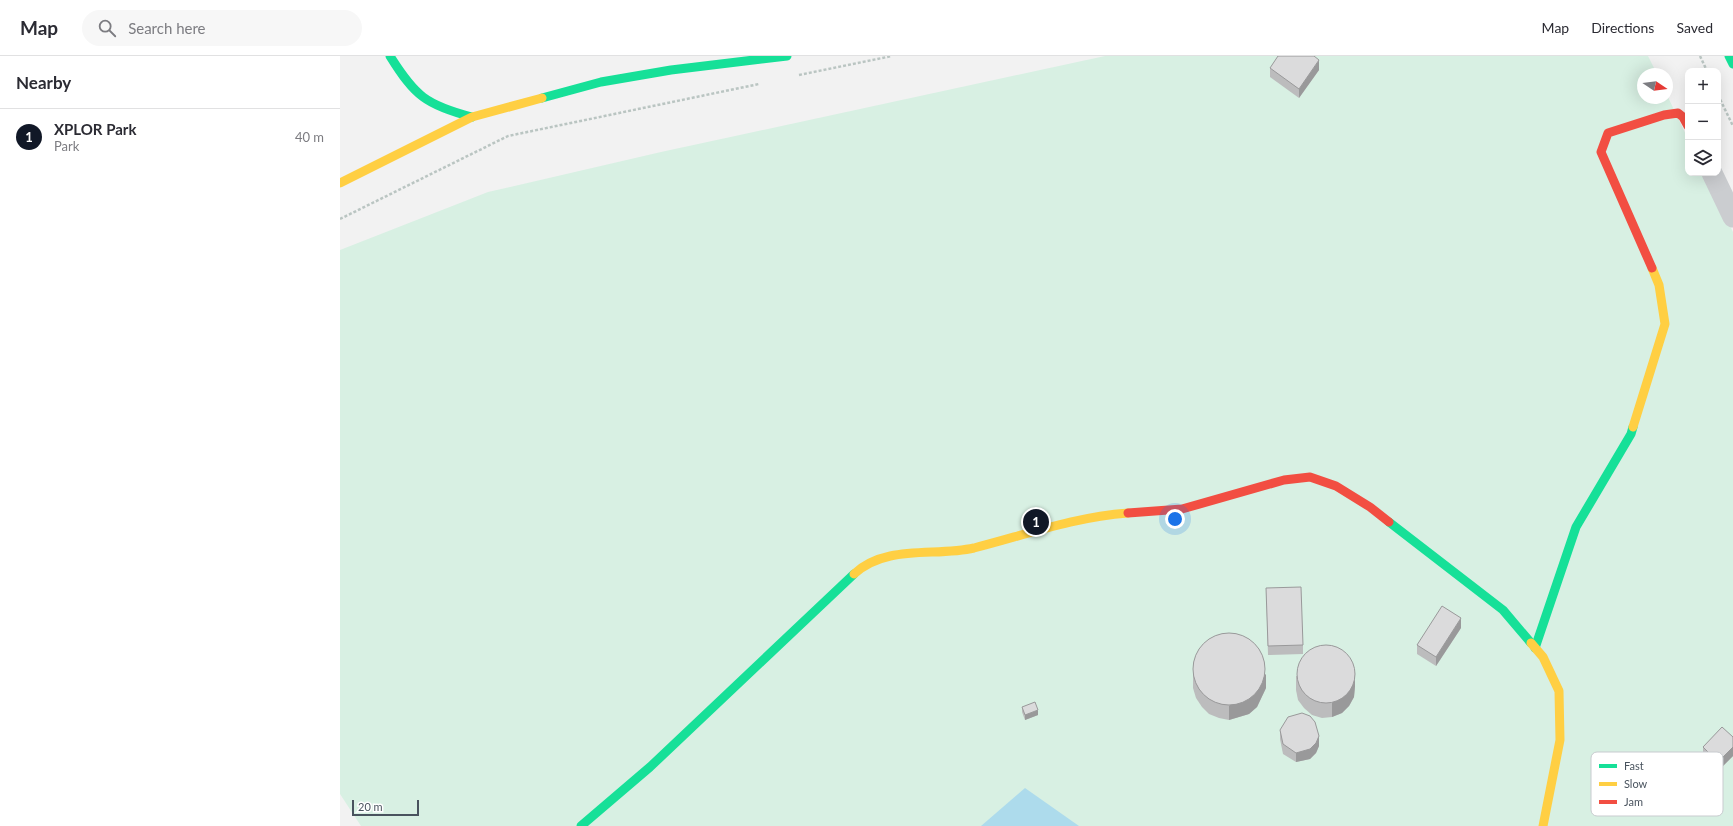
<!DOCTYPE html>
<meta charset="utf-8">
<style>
:root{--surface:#fff;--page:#f7f7f7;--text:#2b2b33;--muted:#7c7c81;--line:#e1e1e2;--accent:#111827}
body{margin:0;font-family:Lato,sans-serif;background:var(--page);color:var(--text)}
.controls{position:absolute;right:12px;top:12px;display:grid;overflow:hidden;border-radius:8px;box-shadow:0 4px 16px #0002}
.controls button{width:36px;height:36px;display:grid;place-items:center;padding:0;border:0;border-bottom:1px solid var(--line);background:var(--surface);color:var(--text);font:20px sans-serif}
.compass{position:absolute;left:1297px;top:12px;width:36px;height:36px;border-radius:50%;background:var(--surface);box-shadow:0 4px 16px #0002;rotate:103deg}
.scale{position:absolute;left:12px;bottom:10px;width:67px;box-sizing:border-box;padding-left:4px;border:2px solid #49535e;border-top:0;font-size:11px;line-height:14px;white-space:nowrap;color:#49535e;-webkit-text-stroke:3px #fff;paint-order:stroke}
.you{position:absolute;left:835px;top:463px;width:14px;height:14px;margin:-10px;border:3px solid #fff;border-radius:50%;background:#1a73e8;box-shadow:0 0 0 6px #1a73e833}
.badge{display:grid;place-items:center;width:26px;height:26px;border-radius:50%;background:var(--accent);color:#fff;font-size:13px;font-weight:700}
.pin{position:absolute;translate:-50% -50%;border:2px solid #fff;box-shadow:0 1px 4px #0006}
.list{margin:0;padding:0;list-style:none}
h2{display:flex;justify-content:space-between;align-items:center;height:52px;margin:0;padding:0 16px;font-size:17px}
h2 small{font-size:13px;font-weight:400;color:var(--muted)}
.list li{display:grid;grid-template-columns:26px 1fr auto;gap:12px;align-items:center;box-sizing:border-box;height:56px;padding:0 16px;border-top:1px solid var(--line)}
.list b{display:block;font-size:15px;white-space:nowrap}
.list p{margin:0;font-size:13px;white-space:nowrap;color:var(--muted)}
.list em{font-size:13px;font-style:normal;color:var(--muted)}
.icon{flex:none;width:22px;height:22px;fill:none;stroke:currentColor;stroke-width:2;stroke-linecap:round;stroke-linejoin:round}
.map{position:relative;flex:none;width:1393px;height:770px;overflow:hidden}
header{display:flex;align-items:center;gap:24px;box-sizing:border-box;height:56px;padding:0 20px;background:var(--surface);border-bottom:1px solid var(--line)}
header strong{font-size:19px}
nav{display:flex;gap:22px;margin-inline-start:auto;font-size:14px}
.search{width:280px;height:36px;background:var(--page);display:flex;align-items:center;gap:10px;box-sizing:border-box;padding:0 14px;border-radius:22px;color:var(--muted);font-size:15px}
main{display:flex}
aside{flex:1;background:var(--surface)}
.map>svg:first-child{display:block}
.green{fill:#d8f0e3}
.water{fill:#addbec}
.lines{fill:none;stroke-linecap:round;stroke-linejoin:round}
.path{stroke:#bac5c2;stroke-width:2.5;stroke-dasharray:3 2;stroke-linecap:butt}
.street{stroke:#cbcdd0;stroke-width:21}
.fast{stroke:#16e098;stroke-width:9}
.slow{stroke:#ffcf43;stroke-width:9}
.jam{stroke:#f24e42;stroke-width:9}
.wall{fill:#bcbcbd}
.shaded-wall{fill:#99999a}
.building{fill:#dbdbdc;stroke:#99999a}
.key{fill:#fff;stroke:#c8cbcf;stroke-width:1}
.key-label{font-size:11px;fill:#49535e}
</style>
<header>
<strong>Map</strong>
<div class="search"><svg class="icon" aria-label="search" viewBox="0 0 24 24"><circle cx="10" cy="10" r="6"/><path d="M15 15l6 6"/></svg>Search here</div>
<nav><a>Map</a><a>Directions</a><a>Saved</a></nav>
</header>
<main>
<aside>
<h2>Nearby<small></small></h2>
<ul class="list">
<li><span class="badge">1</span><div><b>XPLOR Park</b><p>Park</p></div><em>40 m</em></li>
</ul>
</aside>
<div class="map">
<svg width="1393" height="770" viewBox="0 0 1393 770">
<rect width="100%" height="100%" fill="#f2f2f2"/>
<polygon class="green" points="765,0 1308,0 1317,18 1303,18 1303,42 1327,42 1327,39 1348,83 1348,117 1364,117 1393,176 1393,770 21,770 0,738 0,194 148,136 321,96"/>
<polygon class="water" points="685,732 739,770 641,770"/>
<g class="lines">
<g class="path">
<polyline points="1360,0 1367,15"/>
<polyline points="459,19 552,0"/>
<polyline points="1378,39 1393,70"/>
<polyline points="0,163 168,80 419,28"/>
</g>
<polyline class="street" points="1372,117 1393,161"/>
<g class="fast">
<path d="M50,0C75,40 86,49 132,61"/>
<polyline points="1389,0 1393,8"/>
<polyline points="202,42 261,26 331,14 447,0"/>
<polyline points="1049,466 1163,554 1191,587"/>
<polyline points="1195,592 1236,471 1291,378 1293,371"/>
<polyline points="241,770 310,711 514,518"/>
</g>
<g class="slow">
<polyline points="0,127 132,61 202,42"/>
<polyline points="1293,371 1325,268 1319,229 1312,212"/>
<path d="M514,518C546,488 595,501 634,492C685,479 734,461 788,457"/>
<polyline points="1191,587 1203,601 1219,635 1220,684 1203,770"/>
</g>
<g class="jam">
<polyline points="1312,212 1261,96 1268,77 1324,59 1338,57 1343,61 1348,70"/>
<polyline points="788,457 842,453 944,424 970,421 996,430 1030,451 1049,466"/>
</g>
</g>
<g class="wall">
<polygon points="930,12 979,14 959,42 930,21"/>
<polygon points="926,532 963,589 963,598 928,599"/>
<polygon points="1121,572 1096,610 1077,598 1077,589"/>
<polygon points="853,618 926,632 917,651 909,658 889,664 879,662 869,658 862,651 856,642 853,632"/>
<polygon points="956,620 1015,630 1014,641 1009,650 1002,657 992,661 982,662 972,659 964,652 958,644 956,634"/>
<polygon points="682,651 698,659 685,664 682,656"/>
<polygon points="940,674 979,690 976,697 970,703 956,706 943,698 940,683"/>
<polygon points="1393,681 1393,700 1378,715 1363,701 1363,691"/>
</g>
<g class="shaded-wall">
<polygon points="979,4 979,14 959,42 959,33"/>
<polygon points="1121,562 1121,572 1096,610 1096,601"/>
<polygon points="1015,616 1015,630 1014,641 1009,650 1002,657 992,661 992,647"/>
<polygon points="926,618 926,632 917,651 909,658 889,664 889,650"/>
<polygon points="698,654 698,659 685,664 685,659"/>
<polygon points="979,680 979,690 976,697 970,703 956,706 956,697"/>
<polygon points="1393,691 1393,700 1378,715 1378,706"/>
</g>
<g class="building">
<polygon points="938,0 974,0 979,4 959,33 930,12"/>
<polygon points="961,531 963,589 928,590 926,532"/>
<polygon points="1102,550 1121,562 1096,601 1077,589"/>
<circle cx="889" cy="613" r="36"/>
<circle cx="986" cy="618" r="29"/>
<polygon points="695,646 698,654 685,659 682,651"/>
<polygon points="962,657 970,660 975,666 979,680 976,687 970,693 956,697 943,688 940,674 948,661"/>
<polygon points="1382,671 1393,681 1393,691 1378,706 1363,691"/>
</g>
<rect x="1251" y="696" width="132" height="64" rx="6" class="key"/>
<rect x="1259" y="708" width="18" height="4" fill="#16e098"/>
<rect x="1259" y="726" width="18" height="4" fill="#ffcf43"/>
<rect x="1259" y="744" width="18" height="4" fill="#f24e42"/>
<g class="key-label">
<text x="1284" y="714">Fast</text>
<text x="1284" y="732">Slow</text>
<text x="1284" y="750">Jam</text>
</g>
</svg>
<div class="controls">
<button>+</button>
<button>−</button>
<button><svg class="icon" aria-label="layers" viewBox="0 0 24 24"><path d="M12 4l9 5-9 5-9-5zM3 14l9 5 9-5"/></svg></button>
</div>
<svg class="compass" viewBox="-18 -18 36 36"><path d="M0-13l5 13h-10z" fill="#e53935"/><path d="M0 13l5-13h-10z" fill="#7c7c81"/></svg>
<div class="scale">20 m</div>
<div class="you"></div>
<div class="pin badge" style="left:696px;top:466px">1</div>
</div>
</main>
